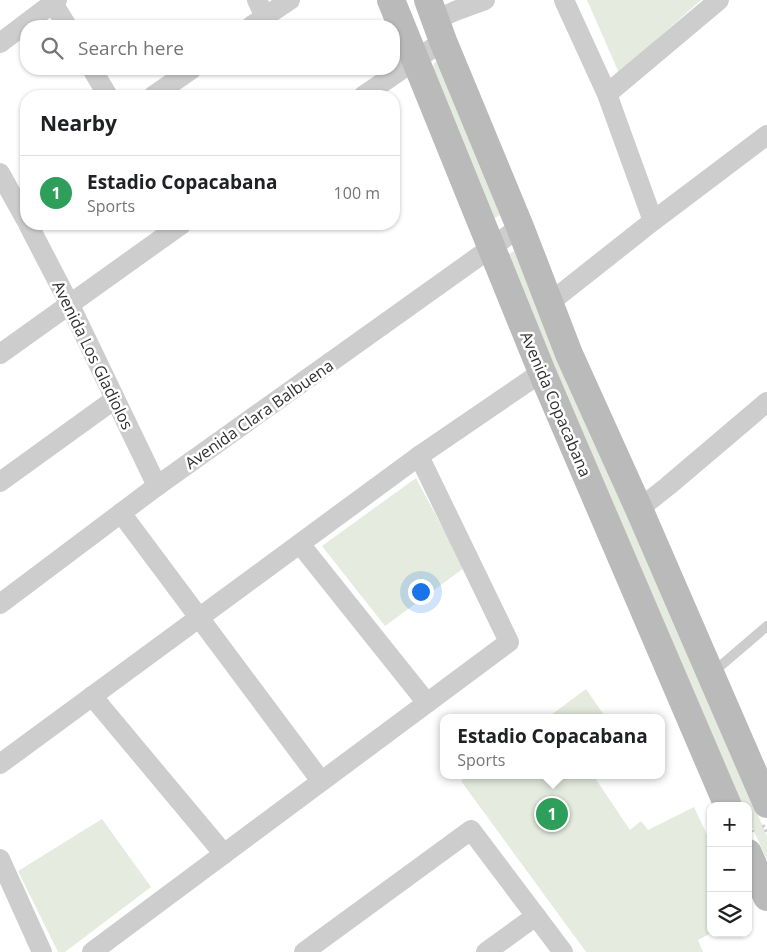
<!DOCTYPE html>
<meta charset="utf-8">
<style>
:root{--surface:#fff;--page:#f2f2f2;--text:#202124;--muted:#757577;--line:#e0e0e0;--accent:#da4340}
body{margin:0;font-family:"Open Sans",sans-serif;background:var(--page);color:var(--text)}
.controls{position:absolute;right:15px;bottom:15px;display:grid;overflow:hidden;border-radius:10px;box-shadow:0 1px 4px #0004}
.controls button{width:45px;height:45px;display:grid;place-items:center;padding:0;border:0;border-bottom:1px solid var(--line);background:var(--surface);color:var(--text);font:25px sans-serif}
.you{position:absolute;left:420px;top:591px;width:18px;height:18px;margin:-12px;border:4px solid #fff;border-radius:50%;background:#1a73e8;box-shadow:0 0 0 8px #1a73e833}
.badge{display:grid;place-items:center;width:32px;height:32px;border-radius:50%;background:var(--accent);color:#fff;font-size:16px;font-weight:700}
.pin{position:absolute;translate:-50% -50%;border:2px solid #fff;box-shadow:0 1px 5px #0006}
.popup{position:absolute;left:440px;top:714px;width:225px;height:65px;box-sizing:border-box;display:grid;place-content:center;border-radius:10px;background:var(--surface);filter:drop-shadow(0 1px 4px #0005);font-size:16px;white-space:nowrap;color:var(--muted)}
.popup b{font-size:19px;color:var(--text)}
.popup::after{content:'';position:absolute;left:50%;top:100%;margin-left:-10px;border:10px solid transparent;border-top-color:var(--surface)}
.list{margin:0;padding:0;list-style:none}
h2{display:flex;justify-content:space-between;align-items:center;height:65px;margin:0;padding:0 20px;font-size:21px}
h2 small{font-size:16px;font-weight:400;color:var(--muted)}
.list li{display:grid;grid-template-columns:32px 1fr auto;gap:15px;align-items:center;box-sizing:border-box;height:75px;padding:0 20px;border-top:1px solid var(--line)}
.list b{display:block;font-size:19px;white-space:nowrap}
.list p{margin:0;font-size:16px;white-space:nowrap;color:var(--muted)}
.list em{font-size:16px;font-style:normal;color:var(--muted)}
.icon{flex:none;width:28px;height:28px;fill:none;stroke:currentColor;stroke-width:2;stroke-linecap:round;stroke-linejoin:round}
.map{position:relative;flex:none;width:767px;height:952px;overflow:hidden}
.search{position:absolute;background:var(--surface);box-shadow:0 1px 4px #0004;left:20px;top:20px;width:380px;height:55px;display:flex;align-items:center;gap:12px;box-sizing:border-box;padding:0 18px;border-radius:20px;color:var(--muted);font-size:19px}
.panel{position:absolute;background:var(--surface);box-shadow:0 1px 4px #0004;left:20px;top:90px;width:380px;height:140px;border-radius:20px}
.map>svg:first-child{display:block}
.green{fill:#e5ecdf}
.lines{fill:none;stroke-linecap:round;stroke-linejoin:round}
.path{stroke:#cdcdcd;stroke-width:3;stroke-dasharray:2.5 2.5;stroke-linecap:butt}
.service{stroke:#cdcdcd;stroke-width:10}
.minor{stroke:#cdcdcd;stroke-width:20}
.secondary{stroke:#bababa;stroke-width:28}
.labels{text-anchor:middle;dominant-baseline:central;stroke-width:5;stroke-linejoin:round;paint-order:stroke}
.street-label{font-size:16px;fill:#303030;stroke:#fff}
</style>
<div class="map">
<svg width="767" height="952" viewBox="0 0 767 952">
<rect width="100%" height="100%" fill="#fff"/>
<g class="green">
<polygon points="587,0 701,0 619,73"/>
<polygon points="438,61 441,62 500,215 495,218 489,216 433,70 434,63"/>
<polygon points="514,251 518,252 767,836 767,860 748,818 748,806 743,806 590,454 509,254"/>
<polygon points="416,478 464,568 385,626 322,546"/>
<polygon points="586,689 606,718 547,718"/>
<polygon points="469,775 593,775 630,830 641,821 648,830 694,807 711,843 711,933 698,940 703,952 586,952 461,781"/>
<polygon points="102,819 151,887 65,952 58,952 18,871"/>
</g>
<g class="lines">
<g class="path">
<polyline points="748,821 753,832"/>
<polyline points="763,825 767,833"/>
</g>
<polyline class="service" points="711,674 767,626"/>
<g class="minor">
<polyline points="51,0 67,26"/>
<polyline points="257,0 265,17"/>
<polyline points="564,0 607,94 653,221"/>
<polyline points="436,20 455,11 485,0"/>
<polyline points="251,26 290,0"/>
<polyline points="0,43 57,0"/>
<polyline points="92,69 108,96"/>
<polyline points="607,94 719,0"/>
<polyline points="153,96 192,69"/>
<polyline points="363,96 443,41"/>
<polyline points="0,173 26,220"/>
<polyline points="28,224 69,303 157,486"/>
<polyline points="548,304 653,221 767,135"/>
<polyline points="0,354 182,224"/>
<polyline points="0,482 115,399"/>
<polyline points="639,509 668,486 767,402"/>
<polyline points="121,513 321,781"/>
<polyline points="300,544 427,703"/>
<polyline points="0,604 157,486 520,227"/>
<polyline points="92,696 224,854"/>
<polyline points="0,764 419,456 542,372"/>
<polyline points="0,859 42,952"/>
<polyline points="92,952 509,642 419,456"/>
<polyline points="304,952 471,830 563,952"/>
<polyline points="486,952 536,916"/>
</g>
<g class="secondary">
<polyline points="391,0 542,372 728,806"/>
<polyline points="428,0 443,41 520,227 569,354 639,509 767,804"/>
<polyline points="748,853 767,897"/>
</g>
</g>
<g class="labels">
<g class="street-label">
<text transform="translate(93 355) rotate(64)">Avenida Los Gladiolos</text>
<text transform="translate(556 404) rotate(67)">Avenida Copacabana</text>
<text transform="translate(259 414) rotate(-35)">Avenida Clara Balbuena</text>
</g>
</g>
</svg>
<div class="controls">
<button>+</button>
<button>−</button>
<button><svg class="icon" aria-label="layers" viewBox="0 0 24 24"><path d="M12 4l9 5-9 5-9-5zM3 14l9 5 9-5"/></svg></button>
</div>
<div class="you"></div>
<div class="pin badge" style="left:552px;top:814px;background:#2e9e5b">1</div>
<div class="popup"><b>Estadio Copacabana</b>Sports</div>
<div class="search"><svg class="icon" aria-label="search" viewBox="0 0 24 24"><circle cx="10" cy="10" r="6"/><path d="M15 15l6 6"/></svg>Search here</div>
<section class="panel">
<h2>Nearby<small></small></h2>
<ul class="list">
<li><span class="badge" style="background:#2e9e5b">1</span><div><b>Estadio Copacabana</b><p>Sports</p></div><em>100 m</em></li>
</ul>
</section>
</div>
